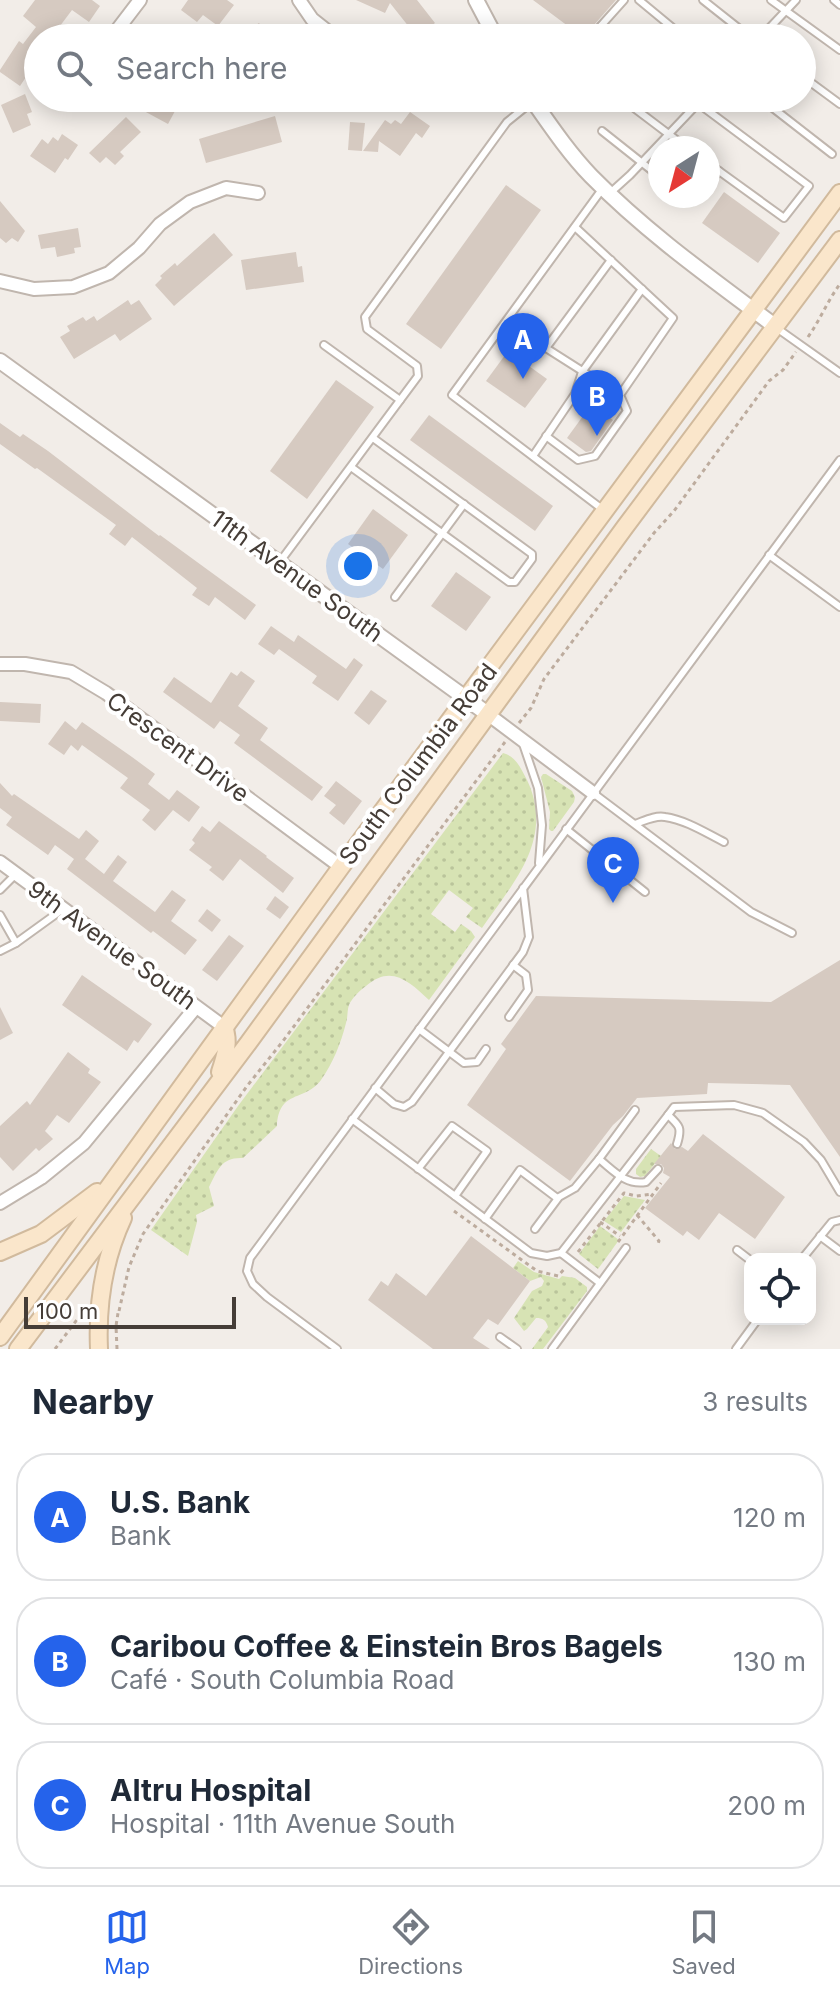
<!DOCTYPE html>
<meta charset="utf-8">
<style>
:root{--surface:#fff;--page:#f6f6f7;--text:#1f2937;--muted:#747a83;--line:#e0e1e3;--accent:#2563eb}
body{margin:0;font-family:Inter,sans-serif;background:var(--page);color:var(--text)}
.controls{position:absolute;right:24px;bottom:24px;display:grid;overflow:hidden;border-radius:16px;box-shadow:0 4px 20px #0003}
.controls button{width:72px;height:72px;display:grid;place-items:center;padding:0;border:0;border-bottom:2px solid var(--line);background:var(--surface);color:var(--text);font:40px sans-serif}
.compass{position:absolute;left:648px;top:136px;width:72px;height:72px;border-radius:50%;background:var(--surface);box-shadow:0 4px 20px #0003;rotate:216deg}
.scale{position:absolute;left:24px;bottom:20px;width:212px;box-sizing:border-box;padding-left:8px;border:4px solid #453d37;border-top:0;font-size:22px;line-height:28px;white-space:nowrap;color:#453d37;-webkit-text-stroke:6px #fff;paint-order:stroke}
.you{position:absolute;left:358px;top:566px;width:28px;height:28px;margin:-20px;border:6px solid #fff;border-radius:50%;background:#1a73e8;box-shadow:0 0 0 12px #1a73e833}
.badge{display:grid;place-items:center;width:52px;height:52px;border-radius:50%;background:var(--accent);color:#fff;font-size:26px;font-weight:700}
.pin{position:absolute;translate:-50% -66px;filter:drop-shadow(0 2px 4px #0008)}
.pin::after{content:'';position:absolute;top:42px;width:28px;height:24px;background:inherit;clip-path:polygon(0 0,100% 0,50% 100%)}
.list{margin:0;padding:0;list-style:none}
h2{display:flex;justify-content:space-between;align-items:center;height:104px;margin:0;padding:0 32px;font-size:34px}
h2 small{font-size:26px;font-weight:400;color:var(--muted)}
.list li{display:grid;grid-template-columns:52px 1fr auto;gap:24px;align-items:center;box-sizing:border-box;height:128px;margin:0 16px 16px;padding:0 16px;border:2px solid var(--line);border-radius:32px}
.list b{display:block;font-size:30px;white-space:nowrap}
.list p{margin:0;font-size:26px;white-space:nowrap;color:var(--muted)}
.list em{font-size:26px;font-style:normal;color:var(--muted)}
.icon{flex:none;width:44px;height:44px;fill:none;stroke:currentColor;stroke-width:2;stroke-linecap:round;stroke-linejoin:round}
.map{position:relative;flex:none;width:840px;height:1349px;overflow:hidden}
.search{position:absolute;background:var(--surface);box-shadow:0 4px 20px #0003;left:24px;right:24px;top:24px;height:88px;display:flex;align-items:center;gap:20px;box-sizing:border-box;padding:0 28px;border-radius:44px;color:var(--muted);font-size:30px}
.sheet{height:536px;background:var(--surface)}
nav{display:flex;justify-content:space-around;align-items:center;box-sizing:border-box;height:112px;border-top:2px solid var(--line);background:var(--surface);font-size:22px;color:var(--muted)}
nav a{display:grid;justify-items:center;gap:4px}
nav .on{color:var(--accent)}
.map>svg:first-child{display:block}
.grass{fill:url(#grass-dots)}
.building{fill:#d6cac1}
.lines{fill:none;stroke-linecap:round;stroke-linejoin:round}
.service-casing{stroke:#c0b6ae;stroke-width:10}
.minor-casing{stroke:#c0b6ae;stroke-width:16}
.tertiary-casing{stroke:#c0b6ae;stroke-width:18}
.secondary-casing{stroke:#d1ba9d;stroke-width:20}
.path{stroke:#bdac9e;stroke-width:3;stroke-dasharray:4 4;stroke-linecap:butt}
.service{stroke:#fff;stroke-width:6}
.minor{stroke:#fff;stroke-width:12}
.tertiary{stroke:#fff;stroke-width:14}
.secondary{stroke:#fae6cb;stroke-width:16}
.labels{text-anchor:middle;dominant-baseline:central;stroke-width:8;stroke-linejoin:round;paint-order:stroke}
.street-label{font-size:24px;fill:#453d37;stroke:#fff}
</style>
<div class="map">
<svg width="840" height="1349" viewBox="0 0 840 1349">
<defs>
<pattern id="grass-dots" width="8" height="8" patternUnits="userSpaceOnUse" patternTransform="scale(2)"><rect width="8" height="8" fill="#d7e3b4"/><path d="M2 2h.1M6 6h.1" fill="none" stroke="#bac49b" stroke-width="1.8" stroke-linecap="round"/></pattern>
</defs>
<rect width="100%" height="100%" fill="#f2ede8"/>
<g class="grass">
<path d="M503,753C517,757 521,769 527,780C555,839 513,883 482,928L466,917L473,908L449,890L431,914L455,932L461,924L471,931L475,937L429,1000C409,981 391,964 366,986C360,990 352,998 349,1005C347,1010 348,1017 346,1023C341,1043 333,1063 321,1080C305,1102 279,1089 277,1126L243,1158C221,1157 218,1170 209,1187L214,1206L196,1215L197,1222L188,1256L151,1230L238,1106Z"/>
<polygon points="543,774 546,774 572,791 575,797 574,802 553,831 551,831 549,829 550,812 541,777"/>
<polygon points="651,1149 661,1156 645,1176 640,1177 636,1174 636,1169"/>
<polygon points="624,1196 645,1200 621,1232 604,1221"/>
<polygon points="600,1226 619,1240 598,1269 579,1254"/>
<path d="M518,1261L534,1272L559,1279L562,1276L575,1278L587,1287V1291L543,1349H532L548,1327C546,1320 543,1318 536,1318L527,1329L524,1331L514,1318L532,1291L542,1286L544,1281L541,1277L530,1281L513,1268Z"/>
</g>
<g class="building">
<polygon points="35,0 92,0 100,6 89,22 72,10 51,38 38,38 38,59 20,86 0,72 0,70 19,41 23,44 36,27 23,16"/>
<polygon points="188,0 227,0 234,5 218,26 203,15 197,22 181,10"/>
<polygon points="356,0 417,0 435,23 417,37 390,3 385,13"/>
<polygon points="533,0 616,0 586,34 584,38"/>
<polygon points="259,23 269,38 237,38"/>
<polygon points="25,94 32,112 27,114 31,125 13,133 1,105"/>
<polygon points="120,98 182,98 168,124"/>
<polygon points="285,98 314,98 305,111"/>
<polygon points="410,112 430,126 422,138 416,133 400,156 379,141 378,152 363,151 385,120 391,124 395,120 401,124"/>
<polygon points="275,116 282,142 206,163 199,139"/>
<polygon points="126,117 141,132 120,152 124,156 115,165 106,157 100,163 89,153"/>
<polygon points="350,122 365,123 362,151 348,150"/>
<polygon points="62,134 78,145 68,160 65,158 55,173 30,156 42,139 48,144 53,137 58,141"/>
<polygon points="506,185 541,210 441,349 406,324"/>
<polygon points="724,192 780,233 758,263 702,223"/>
<polygon points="0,201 25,231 18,242 12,238 6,243 0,238"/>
<polygon points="78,228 81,247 74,248 75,253 57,257 55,247 41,249 38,235"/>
<polygon points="214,233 233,255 174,306 155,285 162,278 160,276 175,263 177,266"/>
<polygon points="296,252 298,267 302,266 304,282 246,290 241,260"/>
<polygon points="128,300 131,305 139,300 152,319 120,341 115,334 74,359 60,337 70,331 67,326 83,317 86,321 94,316 97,321"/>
<polygon points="508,351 547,379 525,408 486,381"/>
<polygon points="336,380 374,407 307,499 270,471"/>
<polygon points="591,405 613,420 591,451 586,452 567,438"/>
<polygon points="429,415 553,506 535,531 410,440"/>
<polygon points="0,423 20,437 23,434 48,451 159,536 160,535 256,605 245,620 215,597 209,606 192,595 197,588 132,537 125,546 109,534 116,525 37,468 35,469 0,444"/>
<polygon points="373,509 408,535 383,569 348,544"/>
<polygon points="456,572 491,597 466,631 431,606"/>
<polygon points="271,626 294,642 298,635 346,669 354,658 363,665 338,701 312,683 317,676 279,649 274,655 258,644"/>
<polygon points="241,671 255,681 238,706 268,728 260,740 323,787 312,801 234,743 240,735 220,721 214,729 163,692 174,677 211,703 231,672 237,676"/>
<polygon points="371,690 387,701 369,725 354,713"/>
<polygon points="0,702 41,704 40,723 0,721"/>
<polygon points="65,721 76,730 82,722 132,757 155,774 148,784 169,800 177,790 200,807 189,822 173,810 155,831 142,820 150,810 120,788 128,778 82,745 78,751 71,745 64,755 48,744"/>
<polygon points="336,781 362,801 344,825 329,813 336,805 324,796"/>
<polygon points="0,783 12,796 14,794 79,839 86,830 99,841 85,859 104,874 118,855 127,862 113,881 155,912 172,890 186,900 171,921 197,940 185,955 153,931 151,933 67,869 74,859 55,845 48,855 6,825 12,817 0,808"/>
<polygon points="219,821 267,856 266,857 294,878 283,893 240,859 223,881 209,870 212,867 189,850 195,843 192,840 202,826 210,832"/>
<polygon points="275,896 289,907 280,919 266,909"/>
<polygon points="207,909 221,920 212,932 198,921"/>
<polygon points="229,935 244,946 217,981 202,970"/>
<polygon points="840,960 840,1157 790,1085 708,1083 707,1094 637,1098 623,1116 613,1125 570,1181 467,1105 506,1049 501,1044 536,996 771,1002"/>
<polygon points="82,975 152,1024 138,1043 134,1040 127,1051 62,1005"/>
<polygon points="0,1007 13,1033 0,1040"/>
<polygon points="68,1052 90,1069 88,1073 101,1082 69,1123 57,1115 45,1131 53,1139 39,1151 36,1148 13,1171 0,1157 0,1126 27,1101 30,1105"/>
<polygon points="703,1134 785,1197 755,1239 719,1213 699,1240 687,1231 683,1236 645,1208 670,1177 663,1173 664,1168 661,1164 654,1164 671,1143 675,1149 682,1147 688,1151"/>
<polygon points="471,1236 530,1281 498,1325 488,1319 473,1338 490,1349 433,1349 368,1300 381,1281 388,1286 396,1273 426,1296"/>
</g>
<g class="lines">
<g class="service-casing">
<g id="service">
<polyline points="639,0 685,38"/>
<polyline points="703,0 751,38"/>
<polyline points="771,0 840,50"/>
<polyline points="834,0 840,5"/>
<polyline points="601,26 616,38"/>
<polyline points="590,38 624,0"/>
<polyline points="760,38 796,0"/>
<polyline points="802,76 840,104"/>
<polyline points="621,98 687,148"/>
<polyline points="691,98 809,186 784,218 708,163"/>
<polyline points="760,98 832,154"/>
<polyline points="602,131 660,177"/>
<polyline points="708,184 719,171"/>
<polyline points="609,194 630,175 703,98"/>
<polyline points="686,196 693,201 698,196"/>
<polyline points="611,260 546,348 620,395"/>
<polyline points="778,329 840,373"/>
<polyline points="324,345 400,400"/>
<polyline points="546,436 578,460 595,456 627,411 620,395 673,318 575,227"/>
<polyline points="533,456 575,394 582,372 642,289"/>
<polyline points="351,467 509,582 515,582 532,559 532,554 373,438"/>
<polyline points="602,509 452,395 603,188"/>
<polyline points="769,555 840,607"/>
<polyline points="279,563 418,376 417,366 367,329 365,317 507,122 533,101"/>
<polyline points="395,597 464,504"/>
<polyline points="522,741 538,788 542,825 539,863"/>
<polyline points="593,793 751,912 792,933"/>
<path d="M635,824C644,821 655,815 665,817C686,820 706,833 724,842"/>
<polyline points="566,829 645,892"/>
<polyline points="0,890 16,874"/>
<polyline points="0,915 16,943"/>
<polyline points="0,951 16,943 63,909"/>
<polyline points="509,1017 528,990 526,975 513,965"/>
<polyline points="419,1029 464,1063 477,1062 486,1049"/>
<polyline points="375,1088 394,1104 404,1107 412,1102 523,952 529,937 523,888"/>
<polyline points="668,1115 674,1107 734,1105 763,1113 804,1142 821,1160 840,1192"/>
<path d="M352,1119L531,1253L547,1256L561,1253L668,1115C680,1126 682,1128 677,1144"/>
<polyline points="599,1159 635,1110"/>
<polyline points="418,1169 452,1126 487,1151 455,1196"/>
<polyline points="485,1219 520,1170 557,1198"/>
<path d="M535,1229L559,1197L575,1188L599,1159C613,1170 626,1186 646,1182L658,1169"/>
<polyline points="820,1236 840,1251"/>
<polyline points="737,1250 750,1260"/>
<polyline points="561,1253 600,1283"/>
<polyline points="802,1259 832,1222 840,1220"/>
<polyline points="500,1337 517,1349"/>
<polyline points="337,1349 267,1297 253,1284 247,1271 250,1258 840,460"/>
<polyline points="552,1349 626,1248"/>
<polyline points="736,1349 758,1319"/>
</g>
</g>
<g class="minor-casing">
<g id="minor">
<polyline points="299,0 312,19 336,38"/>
<polyline points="111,38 140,0"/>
<polyline points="0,281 34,289 73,287 109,273 139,248 160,224 190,202 226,188 258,193"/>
<polyline points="0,664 25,664 71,672 106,693 341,867"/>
<polyline points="489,715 593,793"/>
<polyline points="0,862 224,1027"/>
<polyline points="0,1203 41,1178 84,1143 196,1007"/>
</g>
</g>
<g class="tertiary-casing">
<g id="tertiary">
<polyline points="476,0 496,38"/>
<path d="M531,98C550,125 568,152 591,176C647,233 712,279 776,327"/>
<polyline points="0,361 489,715"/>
</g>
</g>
<g class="secondary-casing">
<g id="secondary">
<path d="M220,1072C225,1057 230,1042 224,1027"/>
<polyline points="0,1252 41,1234 97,1192"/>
<polyline points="0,1337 341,867 840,193"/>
<polyline points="18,1349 249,1042 625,527 840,240"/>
<path d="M99,1349C97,1304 104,1259 123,1218"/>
</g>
</g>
<g class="path">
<path d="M808,337C820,320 828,300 840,284"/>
<polyline points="519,723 531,708 544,679 654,533 674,511 769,381 783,370 796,352"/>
<polyline points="454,1211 537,1271 558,1276 566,1267"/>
<polyline points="637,1215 659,1241 657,1246"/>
<polyline points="600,1222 620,1236"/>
<polyline points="618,1242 661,1183"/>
<polyline points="578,1252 624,1193 636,1196 652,1194"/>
<polyline points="119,1311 129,1267 143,1234 247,1086 283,1041 505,742"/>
<polyline points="55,1349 85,1309"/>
<polyline points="117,1349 116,1326 118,1313"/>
</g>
<use href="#service" class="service"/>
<use href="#minor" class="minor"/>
<use href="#tertiary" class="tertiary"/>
<use href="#secondary" class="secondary"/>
</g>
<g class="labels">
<g class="street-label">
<text transform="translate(297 576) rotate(36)">11th Avenue South</text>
<text transform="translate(178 747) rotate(36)">Crescent Drive</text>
<text transform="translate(418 764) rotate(-53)">South Columbia Road</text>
<text transform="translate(112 945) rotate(36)">9th Avenue South</text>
</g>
</g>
</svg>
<div class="controls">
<button><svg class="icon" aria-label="locate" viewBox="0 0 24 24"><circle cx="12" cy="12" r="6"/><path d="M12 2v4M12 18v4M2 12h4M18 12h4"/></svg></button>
</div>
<svg class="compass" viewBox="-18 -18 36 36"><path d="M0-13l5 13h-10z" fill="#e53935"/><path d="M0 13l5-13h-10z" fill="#747a83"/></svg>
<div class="scale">100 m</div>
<div class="you"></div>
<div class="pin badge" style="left:523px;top:379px">A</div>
<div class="pin badge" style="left:597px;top:436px">B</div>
<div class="pin badge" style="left:613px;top:903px">C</div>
<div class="search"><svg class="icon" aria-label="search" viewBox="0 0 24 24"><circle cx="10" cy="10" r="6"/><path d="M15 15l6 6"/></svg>Search here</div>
</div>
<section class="sheet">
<h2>Nearby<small>3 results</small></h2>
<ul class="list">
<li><span class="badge">A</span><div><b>U.S. Bank</b><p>Bank</p></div><em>120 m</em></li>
<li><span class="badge">B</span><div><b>Caribou Coffee &amp; Einstein Bros Bagels</b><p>Café · South Columbia Road</p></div><em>130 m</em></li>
<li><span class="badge">C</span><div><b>Altru Hospital</b><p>Hospital · 11th Avenue South</p></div><em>200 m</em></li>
</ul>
</section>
<nav>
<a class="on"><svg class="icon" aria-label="map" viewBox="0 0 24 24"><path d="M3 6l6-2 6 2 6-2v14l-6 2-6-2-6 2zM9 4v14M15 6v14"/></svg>Map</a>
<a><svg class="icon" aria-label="directions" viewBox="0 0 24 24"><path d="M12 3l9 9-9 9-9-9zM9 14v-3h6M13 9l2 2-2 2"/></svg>Directions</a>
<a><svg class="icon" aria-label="saved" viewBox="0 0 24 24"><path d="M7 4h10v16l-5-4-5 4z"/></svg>Saved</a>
</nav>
